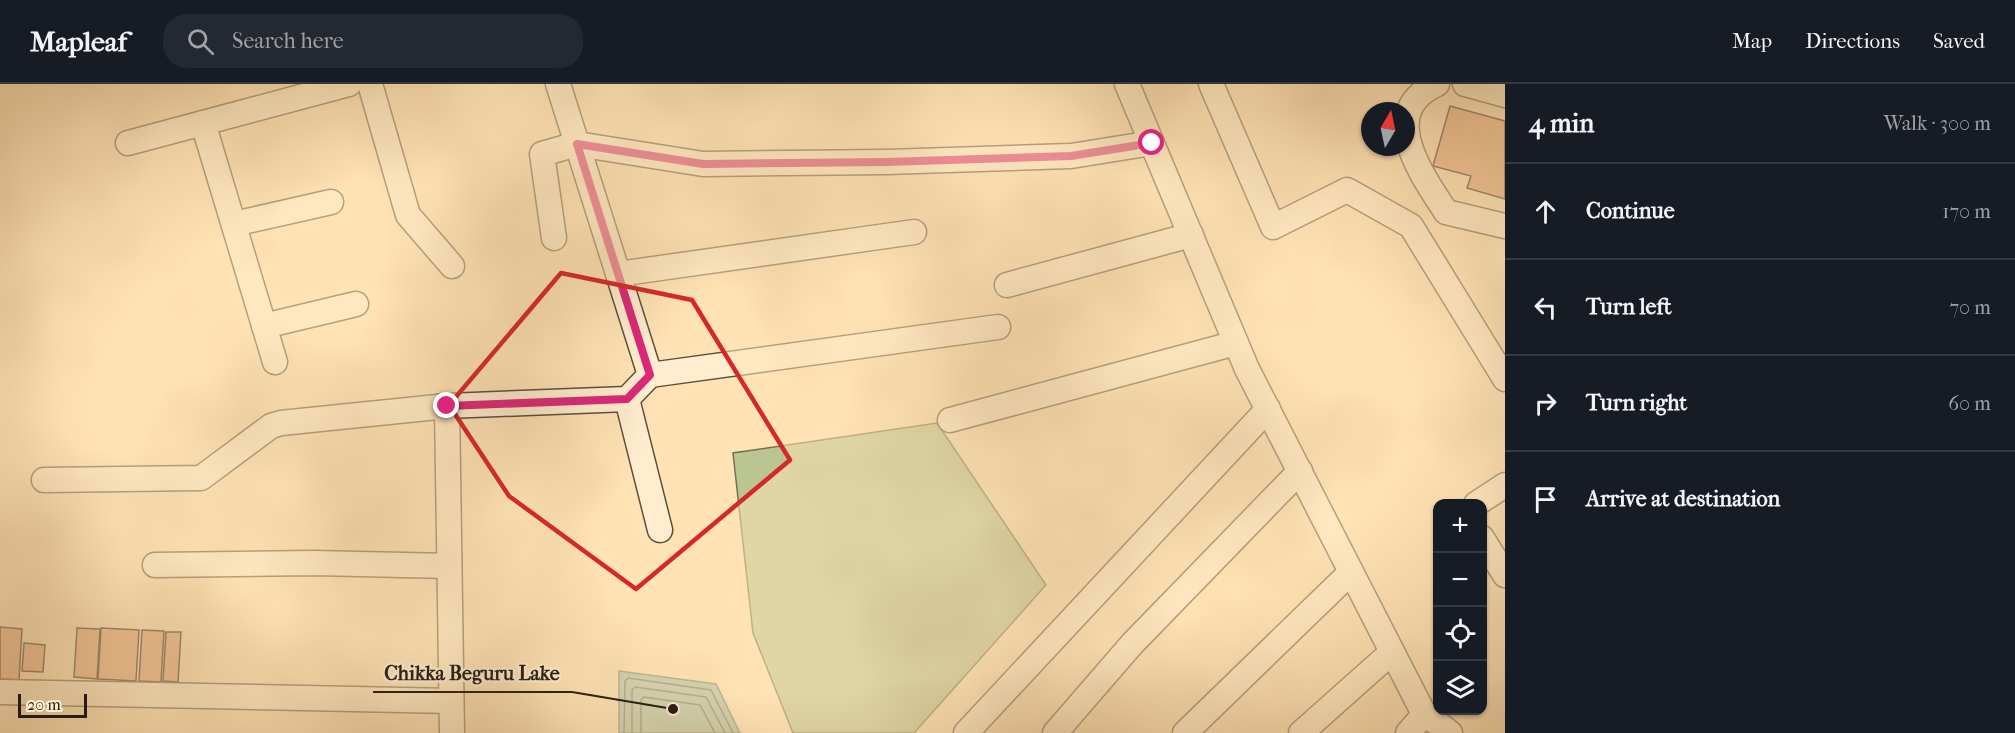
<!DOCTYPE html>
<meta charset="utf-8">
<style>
:root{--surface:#171b24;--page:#242831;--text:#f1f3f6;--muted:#9ea1a6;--line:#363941}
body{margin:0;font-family:"IM FELL French Canon",serif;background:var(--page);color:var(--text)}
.controls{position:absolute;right:18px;bottom:18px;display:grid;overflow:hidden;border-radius:12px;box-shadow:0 2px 4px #0004}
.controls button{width:54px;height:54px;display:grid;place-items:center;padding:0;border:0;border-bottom:2px solid var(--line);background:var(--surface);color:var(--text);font:30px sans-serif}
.compass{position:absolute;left:1361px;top:18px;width:54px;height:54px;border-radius:50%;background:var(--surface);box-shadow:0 2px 4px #0004;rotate:9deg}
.scale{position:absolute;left:18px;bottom:15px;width:69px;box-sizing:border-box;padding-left:6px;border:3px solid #271d14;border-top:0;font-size:16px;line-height:21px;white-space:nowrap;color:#271d14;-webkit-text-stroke:4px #ffedcf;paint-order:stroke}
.stop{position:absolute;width:18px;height:18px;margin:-14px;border:4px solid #db2777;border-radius:50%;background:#fff}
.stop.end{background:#db2777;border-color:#fff;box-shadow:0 2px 6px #0008}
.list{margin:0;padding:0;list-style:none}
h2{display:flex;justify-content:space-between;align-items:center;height:78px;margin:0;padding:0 24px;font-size:26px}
h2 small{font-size:20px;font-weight:400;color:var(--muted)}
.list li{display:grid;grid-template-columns:39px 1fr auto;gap:18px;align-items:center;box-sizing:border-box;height:96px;padding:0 24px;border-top:2px solid var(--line)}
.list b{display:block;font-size:22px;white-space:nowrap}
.list em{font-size:20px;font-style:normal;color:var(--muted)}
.icon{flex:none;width:33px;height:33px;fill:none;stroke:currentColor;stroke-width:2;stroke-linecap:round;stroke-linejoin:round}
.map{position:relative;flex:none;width:1505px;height:649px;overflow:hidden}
header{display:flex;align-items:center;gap:36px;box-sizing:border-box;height:84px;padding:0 30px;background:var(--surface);border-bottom:2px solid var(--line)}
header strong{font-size:28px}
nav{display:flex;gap:33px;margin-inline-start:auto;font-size:21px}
.search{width:420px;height:54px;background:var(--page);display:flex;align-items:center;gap:15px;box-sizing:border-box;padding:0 21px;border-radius:24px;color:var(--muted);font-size:22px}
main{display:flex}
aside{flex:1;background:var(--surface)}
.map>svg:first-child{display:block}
.green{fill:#bbc591;stroke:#717152;stroke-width:1.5}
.water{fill:#a1bfa8;stroke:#707e6d;stroke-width:1.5}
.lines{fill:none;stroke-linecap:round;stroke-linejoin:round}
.shore{stroke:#646e5e;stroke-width:1.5}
.building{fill:#e7a478;stroke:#271d14;stroke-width:1.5}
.minor-casing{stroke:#5d4e3c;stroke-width:27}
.minor{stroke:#ffedcf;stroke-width:24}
.route{stroke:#db2777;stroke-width:8}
.marked{fill:none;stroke:#d62828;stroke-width:4.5;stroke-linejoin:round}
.leader{fill:none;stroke:#271d14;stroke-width:2}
.callout-dot{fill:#271d14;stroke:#ffedcf;stroke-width:2}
.callout-label{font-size:20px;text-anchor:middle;font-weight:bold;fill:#271d14;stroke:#ffedcf;stroke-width:4.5;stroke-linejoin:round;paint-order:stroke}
</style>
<header>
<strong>Mapleaf</strong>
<div class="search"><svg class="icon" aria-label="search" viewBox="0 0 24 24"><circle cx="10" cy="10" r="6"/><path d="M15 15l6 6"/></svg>Search here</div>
<nav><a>Map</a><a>Directions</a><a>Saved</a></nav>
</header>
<main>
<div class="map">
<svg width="1505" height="649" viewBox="0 0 1505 649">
<rect width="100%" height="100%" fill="#ffe3b5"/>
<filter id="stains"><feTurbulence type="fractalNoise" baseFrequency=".00333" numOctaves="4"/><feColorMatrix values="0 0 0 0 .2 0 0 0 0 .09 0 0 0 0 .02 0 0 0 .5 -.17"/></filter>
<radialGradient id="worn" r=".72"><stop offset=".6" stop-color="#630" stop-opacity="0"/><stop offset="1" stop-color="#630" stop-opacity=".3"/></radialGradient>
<polygon class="green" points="937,339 1046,501 914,649 793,649 753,549 733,369"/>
<polygon class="water" points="619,587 716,600 740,649 619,649"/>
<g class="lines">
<g class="shore">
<polyline points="624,649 625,597 628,594 711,606 733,649"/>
<polyline points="632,649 632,606 635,603 706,613 725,649"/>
<polyline points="641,649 641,616 644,613 700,621 715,649"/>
</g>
</g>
<g class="building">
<polygon points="1450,22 1505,37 1505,115 1467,104 1471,92 1433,82"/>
<polygon points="0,543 22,545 19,596 0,595"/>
<polygon points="77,544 100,545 97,595 74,593"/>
<polygon points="101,544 139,546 136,597 98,595"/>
<polygon points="142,546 164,547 161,598 139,597"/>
<polygon points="166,548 181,548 178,598 163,597"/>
<polygon points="24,559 45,561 43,588 22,587"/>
</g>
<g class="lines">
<g class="minor-casing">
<g id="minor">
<polyline points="370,0 408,131 452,182"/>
<polyline points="1127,0 1247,285 1423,628 1450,649"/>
<polyline points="1211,0 1273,143 1347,106 1411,142 1505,295"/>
<path d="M1437,0C1375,28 1423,92 1446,128L1505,142"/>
<polyline points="1465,0 1505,11"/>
<polyline points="203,39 275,278"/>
<polyline points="128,59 349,0"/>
<polyline points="234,140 331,118"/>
<polyline points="554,154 542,70 577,60 703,80 887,78 1071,72 1152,59"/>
<polyline points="618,190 914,148"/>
<polyline points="1007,201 1191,151"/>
<polyline points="264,242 356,220"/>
<polyline points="650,291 998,243"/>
<polyline points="627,315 660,446"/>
<polyline points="447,322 452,649"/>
<polyline points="950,336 1236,259"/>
<polyline points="44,396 201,394 271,342 281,339 447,322 627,315 650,291 558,0"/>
<polyline points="1476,420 1505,401"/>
<polyline points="1482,454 1505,491"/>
<polyline points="155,481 315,479 449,482"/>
<polyline points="0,608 451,617"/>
<polyline points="966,649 1268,325"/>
<polyline points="1055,649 1132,560 1300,387"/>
<polyline points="1185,649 1351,488"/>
<polyline points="1301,649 1392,568"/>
<polyline points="1408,649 1421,634 1423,628"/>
</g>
</g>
<use href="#minor" class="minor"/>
</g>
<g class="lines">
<polyline class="route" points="447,322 627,315 650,291 577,60 703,80 887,78 1071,72 1152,59"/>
</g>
<path d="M0 0H1505V649H0ZM561,189L692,216L790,376L636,505L509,412L449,321Z" fill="#ffe3b5" fill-opacity=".55" fill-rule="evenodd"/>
<path class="marked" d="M561,189L692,216L790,376L636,505L509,412L449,321Z"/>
<path class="leader" d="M673 625L572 608H373"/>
<circle class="callout-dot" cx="673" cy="625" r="6"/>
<g class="callout-label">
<text x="472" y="596">Chikka Beguru Lake</text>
</g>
<rect width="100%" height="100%" filter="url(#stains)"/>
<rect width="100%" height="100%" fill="url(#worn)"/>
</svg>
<div class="controls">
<button>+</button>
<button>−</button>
<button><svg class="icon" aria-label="locate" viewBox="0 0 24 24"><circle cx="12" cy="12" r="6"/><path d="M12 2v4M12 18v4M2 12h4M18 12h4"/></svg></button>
<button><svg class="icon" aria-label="layers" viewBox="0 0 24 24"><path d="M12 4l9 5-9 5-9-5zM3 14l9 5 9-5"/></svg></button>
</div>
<svg class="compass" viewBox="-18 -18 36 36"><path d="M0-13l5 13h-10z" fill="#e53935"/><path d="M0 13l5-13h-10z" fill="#9ea1a6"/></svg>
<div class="scale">20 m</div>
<div class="stop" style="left:1152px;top:59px"></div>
<div class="stop end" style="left:447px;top:322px"></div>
</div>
<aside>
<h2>4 min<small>Walk · 300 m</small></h2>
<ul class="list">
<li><svg class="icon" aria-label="ahead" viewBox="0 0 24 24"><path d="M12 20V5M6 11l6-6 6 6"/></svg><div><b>Continue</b></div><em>170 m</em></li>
<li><svg class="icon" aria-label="left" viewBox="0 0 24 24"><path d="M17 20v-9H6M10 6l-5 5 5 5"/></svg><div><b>Turn left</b></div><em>70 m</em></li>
<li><svg class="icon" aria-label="right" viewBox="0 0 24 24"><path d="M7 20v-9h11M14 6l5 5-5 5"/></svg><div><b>Turn right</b></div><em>60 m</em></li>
<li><svg class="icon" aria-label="arrive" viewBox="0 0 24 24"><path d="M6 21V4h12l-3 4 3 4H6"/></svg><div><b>Arrive at destination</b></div></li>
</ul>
</aside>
</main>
